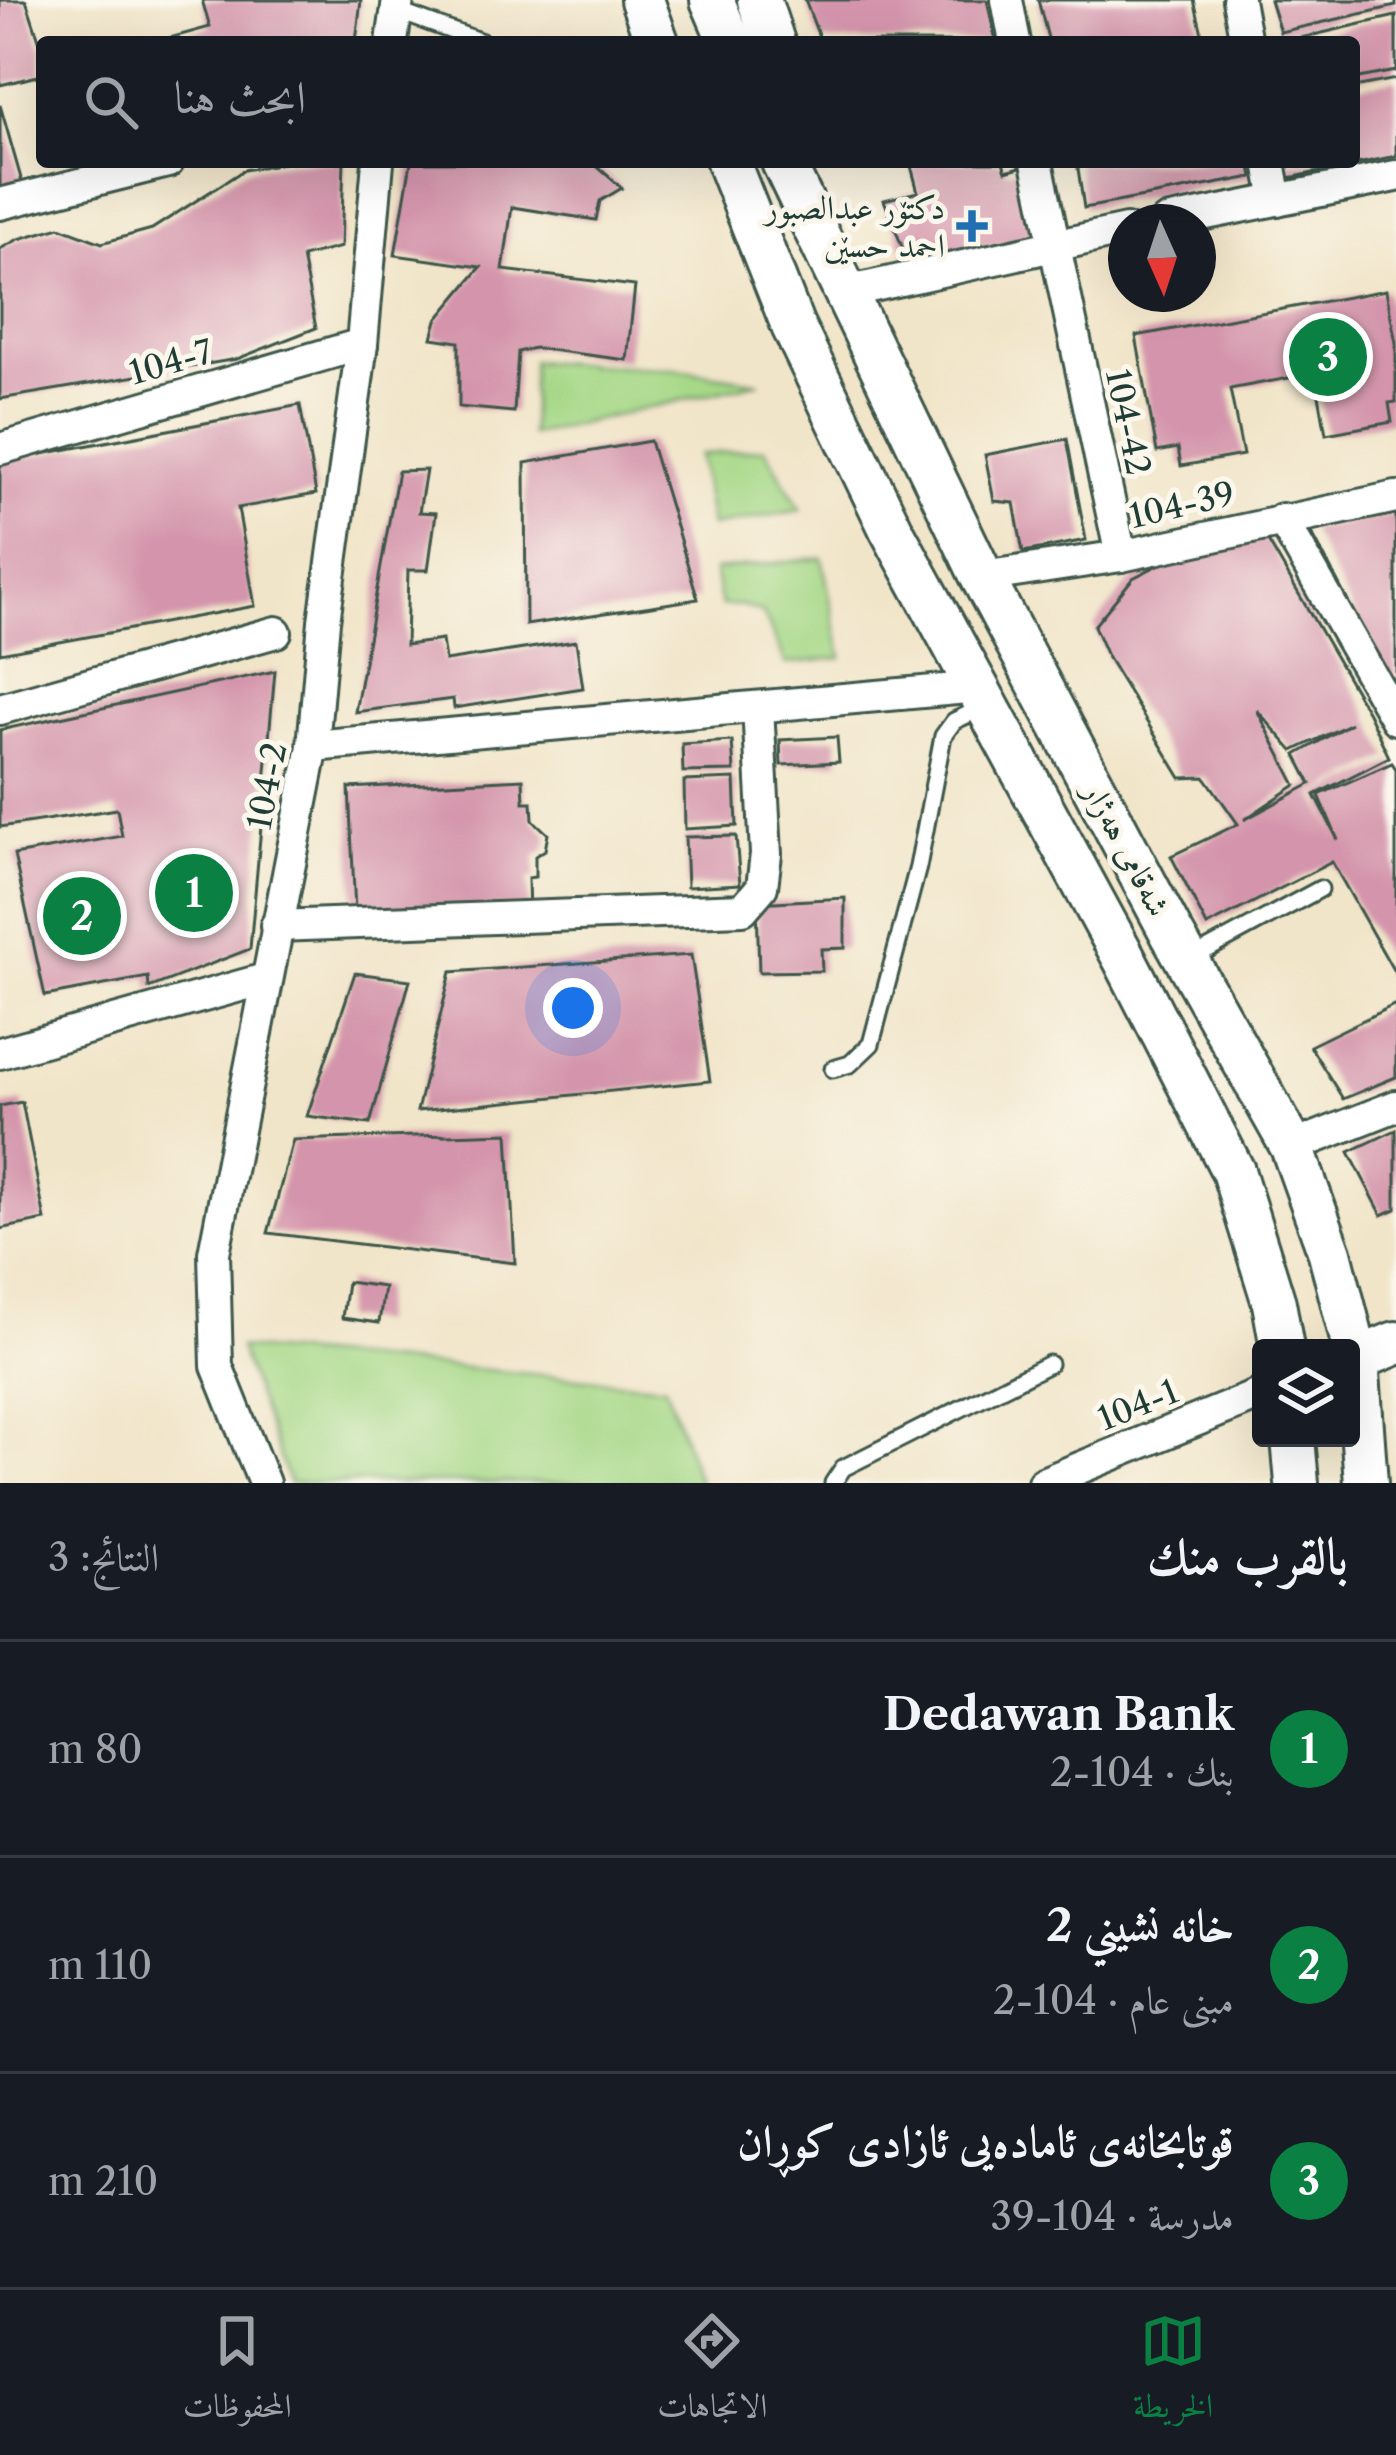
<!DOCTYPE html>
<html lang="ar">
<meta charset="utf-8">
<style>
:root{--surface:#171b24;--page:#242831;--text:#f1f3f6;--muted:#9ea1a6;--line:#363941;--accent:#0b8043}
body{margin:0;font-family:"Libre Caslon Text",Amiri,serif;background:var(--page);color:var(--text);direction:rtl}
.controls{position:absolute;right:36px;bottom:36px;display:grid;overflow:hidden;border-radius:12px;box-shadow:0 12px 48px #0002}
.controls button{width:108px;height:108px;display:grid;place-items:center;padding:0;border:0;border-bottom:3px solid var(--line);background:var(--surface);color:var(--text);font:60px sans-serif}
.compass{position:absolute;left:1108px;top:204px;width:108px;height:108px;border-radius:50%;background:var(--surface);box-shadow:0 12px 48px #0002;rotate:177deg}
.you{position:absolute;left:573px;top:1008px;width:42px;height:42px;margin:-30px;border:9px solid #fff;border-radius:50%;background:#1a73e8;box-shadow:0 0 0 18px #1a73e833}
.badge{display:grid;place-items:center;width:78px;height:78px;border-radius:50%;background:var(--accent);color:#fff;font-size:39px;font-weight:700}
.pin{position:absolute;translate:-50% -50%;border:6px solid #fff;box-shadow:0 3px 12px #0006}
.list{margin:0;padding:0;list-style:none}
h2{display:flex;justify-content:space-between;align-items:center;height:156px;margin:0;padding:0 48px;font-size:51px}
h2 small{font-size:39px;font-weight:400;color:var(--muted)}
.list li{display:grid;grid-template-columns:78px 1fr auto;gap:36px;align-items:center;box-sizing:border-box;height:216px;padding:0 48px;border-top:3px solid var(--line)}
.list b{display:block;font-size:45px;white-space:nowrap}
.list p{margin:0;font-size:39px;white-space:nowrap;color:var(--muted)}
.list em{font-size:39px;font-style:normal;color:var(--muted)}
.icon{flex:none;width:66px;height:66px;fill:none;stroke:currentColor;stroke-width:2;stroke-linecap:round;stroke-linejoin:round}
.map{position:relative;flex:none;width:1396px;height:1483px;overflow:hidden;direction:ltr}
.search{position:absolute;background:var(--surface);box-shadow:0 12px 48px #0002;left:36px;right:36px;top:36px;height:132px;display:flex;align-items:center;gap:30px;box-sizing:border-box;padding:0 42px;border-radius:12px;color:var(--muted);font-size:45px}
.sheet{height:804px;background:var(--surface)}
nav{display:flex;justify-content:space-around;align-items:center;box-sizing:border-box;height:168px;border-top:3px solid var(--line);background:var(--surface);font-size:33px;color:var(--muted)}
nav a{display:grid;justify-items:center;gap:6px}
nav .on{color:var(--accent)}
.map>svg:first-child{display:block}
.green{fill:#a6d887;stroke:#628a5e;stroke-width:3}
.building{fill:#d495ac;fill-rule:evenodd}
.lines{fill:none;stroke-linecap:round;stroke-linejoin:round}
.lane-casing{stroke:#3e564a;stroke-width:21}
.street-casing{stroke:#3e564a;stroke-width:36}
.secondary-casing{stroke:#3e564a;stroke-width:48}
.lane{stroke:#fff;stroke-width:15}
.street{stroke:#fff;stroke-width:30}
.secondary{stroke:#fff;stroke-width:42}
.poi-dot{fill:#1f6fb2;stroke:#fbf7ec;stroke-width:4.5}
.labels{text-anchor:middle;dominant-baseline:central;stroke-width:10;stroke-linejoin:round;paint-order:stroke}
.poi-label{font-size:33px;fill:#1f3d34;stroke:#fbf7ec;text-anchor:end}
.street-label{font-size:33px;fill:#1f3d34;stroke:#fbf7ec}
</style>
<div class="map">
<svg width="1396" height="1483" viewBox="0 0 1396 1483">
<rect width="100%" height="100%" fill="#fbf7ec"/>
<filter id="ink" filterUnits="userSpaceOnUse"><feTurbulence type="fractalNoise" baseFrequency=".00833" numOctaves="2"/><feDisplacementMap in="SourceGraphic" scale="24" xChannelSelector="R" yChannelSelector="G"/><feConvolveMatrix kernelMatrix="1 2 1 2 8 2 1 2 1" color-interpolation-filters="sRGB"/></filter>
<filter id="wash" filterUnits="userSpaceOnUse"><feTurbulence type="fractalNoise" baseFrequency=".004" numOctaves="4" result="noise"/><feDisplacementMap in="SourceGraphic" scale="48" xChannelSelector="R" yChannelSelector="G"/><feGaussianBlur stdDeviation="2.7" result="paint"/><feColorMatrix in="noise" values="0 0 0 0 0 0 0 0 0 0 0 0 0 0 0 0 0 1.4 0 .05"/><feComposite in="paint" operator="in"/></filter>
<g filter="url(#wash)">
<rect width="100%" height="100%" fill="#f1e5c9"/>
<g class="green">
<polygon points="532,361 677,369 760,382 531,435"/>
<polygon points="765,448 801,510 711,526 699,455"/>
<polygon points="822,558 842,658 786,664 763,613 740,605 721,606 714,570"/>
<polygon points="239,1348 665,1386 699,1483 289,1483"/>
</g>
<g id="blocks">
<g class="building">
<polygon points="0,0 26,0 42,49 42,75 0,85"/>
<polygon points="202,0 361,0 356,42 155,42 210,27"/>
<polygon points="805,0 987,0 996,42 821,42"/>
<polygon points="1038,0 1194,0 1204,42 1049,42"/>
<polygon points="1270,0 1396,0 1396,6 1280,32"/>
<polygon points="1396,16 1396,71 1354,79 1354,42 1283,42"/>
<polygon points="1396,79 1396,156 1289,178 1284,162 1354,162 1354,87"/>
<polygon points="0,105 22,182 0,187"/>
<polygon points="289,162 344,162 341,247 302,257 316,328 237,359 0,399 0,249 19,239 60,227 102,243 152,229 244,170"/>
<polygon points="411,162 592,162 622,188 600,201 596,220 512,207 503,270 635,286 627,360 534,348 518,352 514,412 459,407 459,342 432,338 437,320 481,267 395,255"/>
<polygon points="910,162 1003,162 1006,171 1024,166 1040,237 908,262 884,200 918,192"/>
<polygon points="1077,162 1250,162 1253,177 1084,208"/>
<polygon points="1386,290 1396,343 1396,402 1389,403 1392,422 1326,434 1315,373 1230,389 1243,455 1181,466 1178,448 1157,452 1136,336"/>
<polygon points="300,405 316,494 238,508 255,606 0,653 0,462"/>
<polygon points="1067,439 1086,540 1023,552 1014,503 994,501 985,455"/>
<polygon points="650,441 698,599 526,625 525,463"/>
<polygon points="426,470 419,512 436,513 428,570 408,570 406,645 442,640 445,661 576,641 583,688 454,708 453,699 355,712 398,471"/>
<polygon points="1396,514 1396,692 1310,530"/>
<path d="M1264,534L1368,713L1389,757L1315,795L1338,840L1319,795L1392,763L1396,769V975L1332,862L1207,926L1171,856L1238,824L1205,777L1181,778L1108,658L1094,626L1133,578L1182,553ZM1257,710L1293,751L1351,723L1296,755L1311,784L1244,820L1296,785Z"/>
<polygon points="275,671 250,949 149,988 148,977 45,996 14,855 122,836 117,809 0,827 0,730"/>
<polygon points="837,737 839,762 781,765 780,740"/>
<polygon points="732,741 734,771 683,772 682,744"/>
<polygon points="523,779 524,802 532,802 533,820 548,834 545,850 535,856 535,877 528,878 529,915 355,911 349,788"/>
<polygon points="735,779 737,826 685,829 684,781"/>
<polygon points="736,836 740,884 687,887 685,837"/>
<polygon points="845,898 845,948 821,949 822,971 759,972 757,903"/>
<polygon points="691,955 710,1081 417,1111 451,972"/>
<polygon points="355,973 410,980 370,1124 307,1116"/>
<polygon points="1396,1004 1396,1077 1343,1099 1310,1046"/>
<polygon points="22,1102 45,1220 0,1229 0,1106"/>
<polygon points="1396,1130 1396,1209 1382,1215 1349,1152"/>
<polygon points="508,1133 515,1263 268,1233 293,1140"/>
<polygon points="347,1282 384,1287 379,1323 342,1318"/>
</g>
</g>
</g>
<g filter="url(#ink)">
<use href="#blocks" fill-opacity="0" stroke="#3e564a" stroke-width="3"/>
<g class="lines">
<g class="lane-casing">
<g id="lane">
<polyline points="397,11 482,42"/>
<polyline points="1190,959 1320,889"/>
<polyline points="833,1069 850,1064 871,1044 918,867 943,736 954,721 986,706"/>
<polyline points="833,1483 843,1468 1049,1364"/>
</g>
</g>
<g class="street-casing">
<g id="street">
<polyline points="1007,0 1015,42"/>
<polyline points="1238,0 1246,42"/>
<polyline points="392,42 398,0"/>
<polyline points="1037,162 1121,556"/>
<polyline points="1270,162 1277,200"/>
<polyline points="0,204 168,162"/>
<polyline points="1166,222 1396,176"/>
<polyline points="846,292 1126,230"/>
<polyline points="0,449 362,344"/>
<polyline points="1282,519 1396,719"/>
<polyline points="982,577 1121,556 1396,497"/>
<polyline points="0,709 276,632"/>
<polyline points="313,746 979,687"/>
<polyline points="276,926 743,909 762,887 766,854 758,707"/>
<polyline points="0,1053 265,979"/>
<polyline points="1292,1147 1396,1106"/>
<polyline points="264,1483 217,1366 214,1253 313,746 324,621 362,344 378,162"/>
<polyline points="1043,1483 1261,1394"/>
</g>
</g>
<g class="secondary-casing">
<g id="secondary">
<polyline points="642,0 657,42"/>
<polyline points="712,0 730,42"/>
<polyline points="759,0 773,42"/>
<polyline points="728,162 793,326 891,529 1124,958 1233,1171 1274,1303 1282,1348"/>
<polyline points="783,162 982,577 1171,932 1292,1147 1330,1253 1357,1359 1366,1483"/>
<polyline points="1357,1359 1396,1343"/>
<polyline points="1293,1438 1297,1483"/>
</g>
</g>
<use href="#lane" class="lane"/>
<use href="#street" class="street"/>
<use href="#secondary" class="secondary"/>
</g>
</g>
<path class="poi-dot" d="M966 208h12v12h12v12h-12v12h-12v-12h-12v-12h12z"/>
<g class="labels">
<g class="poi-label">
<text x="945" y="207">دکتۆر عبدالصبور<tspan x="945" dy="38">احمد حسێن</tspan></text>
</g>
<g class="street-label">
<text transform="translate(171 362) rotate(-16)">104-7</text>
<text transform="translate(1128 422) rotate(78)">104-42</text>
<text transform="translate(1182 505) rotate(-13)">104-39</text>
<text transform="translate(267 786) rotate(-79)">104-2</text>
<text transform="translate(1127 849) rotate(62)">شەقامی هەژار</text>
<text transform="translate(1138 1405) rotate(-22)">104-1</text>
</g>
</g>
</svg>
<div class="controls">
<button><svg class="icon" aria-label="layers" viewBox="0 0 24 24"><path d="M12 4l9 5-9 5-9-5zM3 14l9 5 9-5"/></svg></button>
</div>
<svg class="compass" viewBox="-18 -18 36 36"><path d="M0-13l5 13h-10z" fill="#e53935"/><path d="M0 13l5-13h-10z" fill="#9ea1a6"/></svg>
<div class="you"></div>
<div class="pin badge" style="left:194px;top:893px">1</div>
<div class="pin badge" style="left:82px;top:916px">2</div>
<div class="pin badge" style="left:1328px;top:357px">3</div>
<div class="search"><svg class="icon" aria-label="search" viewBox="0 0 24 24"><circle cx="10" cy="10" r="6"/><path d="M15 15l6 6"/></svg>ابحث هنا</div>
</div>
<section class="sheet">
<h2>بالقرب منك<small>النتائج: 3</small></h2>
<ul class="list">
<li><span class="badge">1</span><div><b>Dedawan Bank</b><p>بنك · 104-2</p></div><em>80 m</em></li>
<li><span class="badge">2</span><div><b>خانه نشيني 2</b><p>مبنى عام · 104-2</p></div><em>110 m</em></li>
<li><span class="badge">3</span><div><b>قوتابخانەی ئامادەیی ئازادی کوڕان</b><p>مدرسة · 104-39</p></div><em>210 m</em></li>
</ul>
</section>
<nav>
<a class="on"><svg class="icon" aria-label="map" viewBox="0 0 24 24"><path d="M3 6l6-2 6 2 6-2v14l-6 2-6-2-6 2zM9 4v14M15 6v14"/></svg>الخريطة</a>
<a><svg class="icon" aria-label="directions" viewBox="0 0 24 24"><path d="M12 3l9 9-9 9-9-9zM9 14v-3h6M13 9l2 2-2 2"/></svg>الاتجاهات</a>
<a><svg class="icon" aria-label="saved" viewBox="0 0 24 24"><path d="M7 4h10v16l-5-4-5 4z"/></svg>المحفوظات</a>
</nav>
